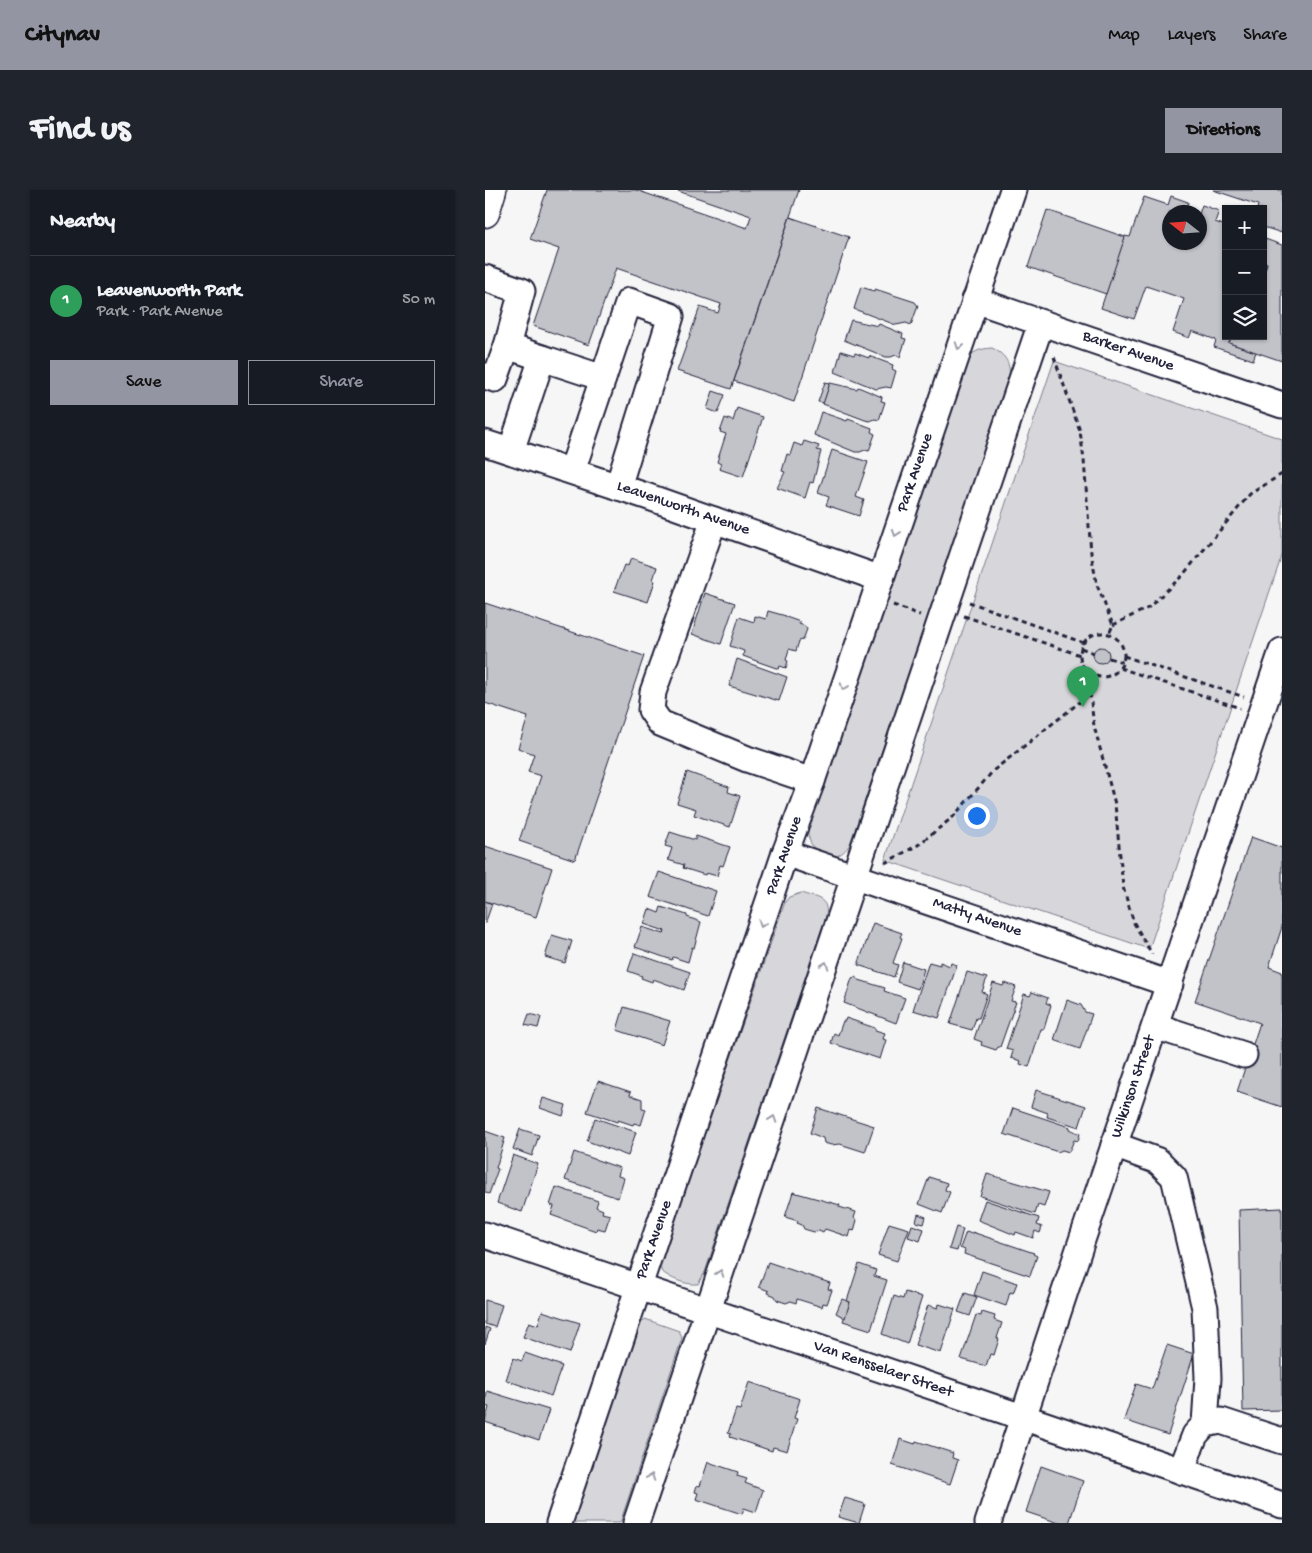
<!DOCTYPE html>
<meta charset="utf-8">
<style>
:root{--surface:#171b24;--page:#20242c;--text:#f1f3f6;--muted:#9ea1a6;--line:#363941;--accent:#9495a2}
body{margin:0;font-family:"Gochi Hand",sans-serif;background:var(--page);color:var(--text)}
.controls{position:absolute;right:15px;top:15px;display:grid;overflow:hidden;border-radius:0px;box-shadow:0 1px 4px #0004}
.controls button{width:45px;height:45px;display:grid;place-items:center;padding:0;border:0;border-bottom:1px solid var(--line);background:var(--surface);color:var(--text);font:25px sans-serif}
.compass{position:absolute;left:677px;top:15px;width:45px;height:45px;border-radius:50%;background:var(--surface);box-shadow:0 1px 4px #0004;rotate:287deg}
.you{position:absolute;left:491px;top:625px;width:18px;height:18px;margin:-12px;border:4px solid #fff;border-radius:50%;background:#1a73e8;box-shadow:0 0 0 8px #1a73e833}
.badge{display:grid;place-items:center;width:32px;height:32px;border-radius:50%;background:var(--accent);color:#fff;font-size:16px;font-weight:700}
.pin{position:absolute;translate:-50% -41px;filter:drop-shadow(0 1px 2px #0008)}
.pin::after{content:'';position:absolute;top:26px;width:18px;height:15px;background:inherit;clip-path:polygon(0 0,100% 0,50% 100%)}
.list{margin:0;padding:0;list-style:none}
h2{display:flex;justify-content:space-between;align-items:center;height:65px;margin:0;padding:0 20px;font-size:21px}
h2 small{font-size:16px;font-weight:400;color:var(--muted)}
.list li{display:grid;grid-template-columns:32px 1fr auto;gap:15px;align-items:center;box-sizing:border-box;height:90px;padding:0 20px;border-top:1px solid var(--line)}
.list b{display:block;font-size:19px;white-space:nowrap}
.list p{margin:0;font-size:16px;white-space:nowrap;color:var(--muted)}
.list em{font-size:16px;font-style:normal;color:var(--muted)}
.actions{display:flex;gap:10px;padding:15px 20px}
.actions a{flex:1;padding:11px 0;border:1px solid var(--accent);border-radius:0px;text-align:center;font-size:18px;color:var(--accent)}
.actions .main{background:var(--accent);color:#111}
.icon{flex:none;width:28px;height:28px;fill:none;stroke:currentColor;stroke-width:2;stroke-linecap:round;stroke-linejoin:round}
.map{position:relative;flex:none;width:797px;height:1333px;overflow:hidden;border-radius:0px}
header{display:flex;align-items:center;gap:30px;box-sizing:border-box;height:70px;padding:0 25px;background:var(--accent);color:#111}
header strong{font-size:24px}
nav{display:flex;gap:28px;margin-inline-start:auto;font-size:18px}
.intro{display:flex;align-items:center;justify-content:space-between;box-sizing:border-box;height:120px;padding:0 30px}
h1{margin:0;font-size:35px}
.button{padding:12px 22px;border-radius:0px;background:var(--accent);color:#111;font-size:18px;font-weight:700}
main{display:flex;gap:30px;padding:0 30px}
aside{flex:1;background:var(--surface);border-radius:0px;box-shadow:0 1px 4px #0004}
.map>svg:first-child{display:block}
.green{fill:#d7d7db;stroke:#7c7c8b}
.building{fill:#c2c2c9;stroke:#22223b}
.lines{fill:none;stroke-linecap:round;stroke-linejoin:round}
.minor-casing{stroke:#22223b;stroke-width:29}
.major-casing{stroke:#22223b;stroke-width:31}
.path{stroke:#22223b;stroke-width:3;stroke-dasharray:5 4;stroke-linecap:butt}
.minor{stroke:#fff;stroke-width:25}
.major{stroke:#fff;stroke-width:28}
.oneway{stroke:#9c9ca7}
.labels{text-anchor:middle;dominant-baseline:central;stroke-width:4.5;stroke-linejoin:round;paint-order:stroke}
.street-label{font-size:16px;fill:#22223b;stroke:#fff}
</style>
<header>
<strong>Citynav</strong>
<nav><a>Map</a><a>Layers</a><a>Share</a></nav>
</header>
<div class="intro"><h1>Find us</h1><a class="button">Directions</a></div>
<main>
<aside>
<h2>Nearby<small></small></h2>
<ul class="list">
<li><span class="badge" style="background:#2e9e5b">1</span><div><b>Leavenworth Park</b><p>Park · Park Avenue</p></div><em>50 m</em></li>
</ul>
<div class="actions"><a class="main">Save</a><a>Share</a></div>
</aside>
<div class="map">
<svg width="797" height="1333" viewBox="0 0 797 1333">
<rect width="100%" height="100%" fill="#f6f6f7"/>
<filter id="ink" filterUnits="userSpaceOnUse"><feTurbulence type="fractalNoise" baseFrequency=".02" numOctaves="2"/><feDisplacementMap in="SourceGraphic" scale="10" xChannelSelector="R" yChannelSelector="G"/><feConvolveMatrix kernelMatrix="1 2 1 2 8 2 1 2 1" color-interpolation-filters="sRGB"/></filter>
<g filter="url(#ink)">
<g class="green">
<path d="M507,158C521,165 526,174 524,188L365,654C348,681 319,662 323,633L480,172C488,161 494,159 507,158Z"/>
<polygon points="569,171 797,249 797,365 664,759 400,670"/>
<path d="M316,703C330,708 344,707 341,726L220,1082L213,1094C200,1095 186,1089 176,1081L175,1072L300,712L304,707Z"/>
<polygon points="160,1129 194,1141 197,1148 135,1333 87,1333 154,1135"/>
</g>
<g class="building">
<polygon points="62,0 151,0 262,38 266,26 190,0 314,0 246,199 192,181 215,117 233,123 236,114 131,78 104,155 48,136 74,59 45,49"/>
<polygon points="728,0 797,0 797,43 778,37 778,19 772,19 773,15"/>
<polygon points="686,6 703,12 700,22 684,22 684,52 714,52 714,24 717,15 734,21 730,32 741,36 741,146 747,146 744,153 771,162 768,170 729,157 731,150 707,141 704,148 688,142 699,109 661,96 649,129 616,118 640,46 645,47 659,7 683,15"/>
<polygon points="562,20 640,47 621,104 543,77"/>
<polygon points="305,27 364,47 309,212 249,191"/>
<polygon points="780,49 797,55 797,171 744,153 747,146 778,146 778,85 782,73 778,72 778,54"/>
<polygon points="778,72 782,73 778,85"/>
<polygon points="376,97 389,101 390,99 430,112 433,116 426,135 421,133 411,135 369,119"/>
<polygon points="366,130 393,136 394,134 418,144 417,148 421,149 415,167 411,165 406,167 401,167 359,150"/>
<polygon points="356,161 369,165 370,163 384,168 384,166 408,175 407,179 411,181 406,198 401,197 391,199 350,182"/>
<polygon points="340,192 345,193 339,213 333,212"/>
<polygon points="345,193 372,199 373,197 397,207 396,211 400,212 394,230 390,229 385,231 380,230 338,214"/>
<polygon points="228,201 240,205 233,223 222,219"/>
<polygon points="252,218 278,227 258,287 234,279 236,274 232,272 241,244 235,242 240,228 248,231"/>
<polygon points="336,222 362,231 363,229 387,238 386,242 390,244 384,261 380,260 375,262 370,262 329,245"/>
<polygon points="319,251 334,256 332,260 336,261 328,293 325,292 320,308 292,298 300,282 297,281 302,264 305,265 309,253 317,256"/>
<polygon points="347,260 383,272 371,307 379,310 374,326 341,315 344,307 333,303"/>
<polygon points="146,368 172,377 168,390 170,391 163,412 129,401 139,375 143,376"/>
<polygon points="220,403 250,413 236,454 207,444"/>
<polygon points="0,413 159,466 90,670 34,651 56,586 43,582 49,564 33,558 43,527 0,513"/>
<polygon points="283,421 301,426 301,427 315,432 314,434 320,436 322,439 318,450 314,451 311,461 304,459 301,470 303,471 301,478 295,476 294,479 274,472 258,466 259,461 245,456 254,427 269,432 270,426 281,429"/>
<circle cx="616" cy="465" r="8"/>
<polygon points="252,469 302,487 294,511 244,496"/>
<polygon points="202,582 244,597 243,602 255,606 245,637 209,625 211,619 192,613"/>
<polygon points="185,642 210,650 211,646 245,657 238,676 235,675 232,686 221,683 220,685 198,678 199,675 183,670 187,658 180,656"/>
<polygon points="766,647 797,658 797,737 784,777 797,782 797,917 752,902 775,833 710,811"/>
<polygon points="0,656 67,678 51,727 0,711"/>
<polygon points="174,682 231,701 223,726 165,707"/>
<polygon points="0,711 7,714 0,734"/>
<polygon points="176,717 202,725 202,727 216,732 209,758 207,757 203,772 188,767 187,770 150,757 157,737 179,744 180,741 159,734 164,719 174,723"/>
<polygon points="388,733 417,743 415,747 417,748 408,773 413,775 409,787 373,775"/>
<polygon points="67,745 87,751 80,773 60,767"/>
<polygon points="149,763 205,782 199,800 168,789 167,792 156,788 157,786 143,781"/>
<polygon points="418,772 439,779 433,799 412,792"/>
<polygon points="444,772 455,775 455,772 465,776 466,773 472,775 454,828 428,820"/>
<polygon points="482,782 502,788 497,802 502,804 494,828 491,828 487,840 465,834"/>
<polygon points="370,787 374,790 400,798 399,801 420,808 411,833 359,813 367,788"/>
<polygon points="508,793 518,796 520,793 531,797 526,811 531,812 515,857 513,857 511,860 496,855 497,852 489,849"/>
<polygon points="547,802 563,808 561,813 566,815 559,839 556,839 544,877 535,874 536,871 526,868 528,861 521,859 539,804 545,806"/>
<polygon points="582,810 596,815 600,822 607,824 595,859 569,850"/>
<polygon points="139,817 185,831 177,855 132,840"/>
<polygon points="44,824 56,827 53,838 40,835"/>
<polygon points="361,828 390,838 390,840 400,843 398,849 401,850 395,869 346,853 349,843 353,845 358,831 360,831"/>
<polygon points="113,891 146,902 145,905 157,909 157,918 161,919 156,935 149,933 148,935 133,930 132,932 102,922"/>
<polygon points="551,900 601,916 594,937 562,927 563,923 546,917"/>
<polygon points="58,908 81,915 78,926 55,918"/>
<polygon points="333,918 389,936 380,962 355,954 346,955 339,953 338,948 325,943"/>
<polygon points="528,918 585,937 585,939 595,944 593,951 589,950 584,962 577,960 573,962 519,944"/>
<polygon points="110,928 151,942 143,966 102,951"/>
<polygon points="35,939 54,945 47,966 28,959"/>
<polygon points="0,941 20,948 11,978 13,979 4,1004 0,1002"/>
<polygon points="89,962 135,978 133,986 139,988 133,1008 80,990"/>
<polygon points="28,965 53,974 37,1022 12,1013"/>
<polygon points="502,984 564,1002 559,1017 553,1015 550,1024 495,1006"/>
<polygon points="444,987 462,993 460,1000 465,1002 457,1023 434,1014"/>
<polygon points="71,997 113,1011 111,1017 118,1020 117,1023 125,1025 120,1040 112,1038 111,1041 66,1025 69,1016 65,1015"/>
<polygon points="308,1002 355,1015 354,1017 371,1022 369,1028 372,1030 369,1041 366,1040 364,1047 340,1039 338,1042 334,1040 329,1042 319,1039 317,1035 312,1033 313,1031 300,1027"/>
<polygon points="500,1010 554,1028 552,1035 557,1037 555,1043 550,1041 548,1048 531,1042 530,1045 493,1030"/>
<polygon points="797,1018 797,1220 758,1221 754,1020"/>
<polygon points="433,1024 441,1027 439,1034 431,1032"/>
<polygon points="404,1033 424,1039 412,1071 393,1065"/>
<polygon points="427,1035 439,1039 435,1051 423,1047"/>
<polygon points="471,1037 478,1039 472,1061 464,1059"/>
<polygon points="481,1042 487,1044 487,1042 549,1063 548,1064 552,1066 545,1086 479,1064 480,1060 475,1058"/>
<polygon points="283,1072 345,1093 343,1099 347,1100 342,1114 338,1113 337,1117 312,1109 311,1113 306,1111 301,1113 292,1110 290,1106 283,1103 284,1101 274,1097"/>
<polygon points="374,1074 391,1080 389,1086 402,1090 386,1140 358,1131 365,1112 362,1111"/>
<polygon points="497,1081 532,1093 528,1103 525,1102 521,1116 489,1105"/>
<polygon points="420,1102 437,1107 422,1154 397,1144 409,1106 418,1109"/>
<polygon points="480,1103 492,1107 485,1126 473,1122"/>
<polygon points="357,1109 365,1112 360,1128 351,1123"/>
<polygon points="0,1110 17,1115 10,1137 0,1134"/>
<polygon points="454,1114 470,1119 456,1163 430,1155 443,1115 453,1118"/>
<polygon points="57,1121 95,1133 85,1163 38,1147 44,1132 53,1135"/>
<polygon points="497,1122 510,1126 509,1130 517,1133 512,1148 514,1149 509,1165 505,1164 501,1176 476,1169 491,1125 496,1126"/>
<polygon points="0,1137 5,1139 0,1154"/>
<polygon points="682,1155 709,1164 683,1245 639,1230 651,1194 667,1199"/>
<polygon points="40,1163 77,1176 66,1206 21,1190 28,1168 37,1171"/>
<polygon points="264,1192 315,1209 309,1228 312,1229 302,1261 288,1257 287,1261 245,1247 246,1244 243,1243 251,1219 255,1220"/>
<polygon points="2,1201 64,1220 54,1250 0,1232 4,1217 0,1216"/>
<polygon points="415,1249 430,1254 431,1251 468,1263 467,1268 473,1270 465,1294 407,1275"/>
<polygon points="223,1272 253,1282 252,1286 262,1289 260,1293 278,1300 271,1322 259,1318 257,1324 211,1309 213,1303 210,1302 212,1295 215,1296"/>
<polygon points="556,1276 598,1291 584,1333 574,1333 541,1322"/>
<polygon points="360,1308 380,1314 374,1333 353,1327"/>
</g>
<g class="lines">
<g class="minor-casing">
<g id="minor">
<polyline points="0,88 37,101 22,156 57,168"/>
<polyline points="490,110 797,215"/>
<polyline points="0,186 10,189 22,156"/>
<polyline points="0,253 161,306 396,389"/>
<polyline points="26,261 57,168 118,188"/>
<polyline points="87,281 144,111 186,126 133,297"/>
<polyline points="229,330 168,502 166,520 175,533 262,569 327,591"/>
<polyline points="300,663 685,794"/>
<polyline points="670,836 759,865"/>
<polyline points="629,955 673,971 689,987 720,1118 723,1188 720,1234"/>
<polyline points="0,1045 797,1315"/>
<polyline points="696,1281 710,1245 720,1234 736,1231 797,1251"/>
<polyline points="74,1333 300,663 327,591 528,0"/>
<polyline points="151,1333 556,133"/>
<polyline points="503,1333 598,1047 797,461"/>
</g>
</g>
<g class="major-casing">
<polyline id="major" points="0,23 7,0"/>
</g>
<g class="path">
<polyline points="569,167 595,241 599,270 606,363 612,395 628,435 624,444"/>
<polyline points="484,412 599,453"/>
<polyline points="408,415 435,425"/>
<polyline points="479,426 595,465"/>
<polyline points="628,435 663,418 697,386 765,304 797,284"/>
<circle cx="617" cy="465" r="22"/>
<polyline points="596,458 609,463"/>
<polyline points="639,466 759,507"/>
<polyline points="624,468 638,472"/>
<polyline points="635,478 755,518"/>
<polyline points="610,486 605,504 609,536 630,614 638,697 649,733 667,764"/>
<polyline points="400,673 433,655 468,627 509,580 605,504"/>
</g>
<use href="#minor" class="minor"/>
<use href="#major" class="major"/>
</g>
<defs><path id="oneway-chevron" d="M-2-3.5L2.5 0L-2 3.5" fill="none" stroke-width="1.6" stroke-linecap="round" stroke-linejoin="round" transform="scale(1.25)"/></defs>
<g class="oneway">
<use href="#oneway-chevron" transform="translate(474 156) rotate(109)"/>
<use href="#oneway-chevron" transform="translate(411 343) rotate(109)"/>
<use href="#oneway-chevron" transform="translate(359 497) rotate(109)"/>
<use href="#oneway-chevron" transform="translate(277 734) rotate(109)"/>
<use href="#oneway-chevron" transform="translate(340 775) rotate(-71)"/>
<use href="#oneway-chevron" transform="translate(288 929) rotate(-71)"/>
<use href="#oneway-chevron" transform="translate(235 1083) rotate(-71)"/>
<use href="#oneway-chevron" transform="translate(166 1287) rotate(-71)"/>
</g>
</g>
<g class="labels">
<g class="street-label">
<text transform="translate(643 162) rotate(19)">Barker Avenue</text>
<text transform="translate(431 283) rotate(-71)">Park Avenue</text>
<text transform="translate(198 319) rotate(19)">Leavenworth Avenue</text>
<text transform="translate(300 666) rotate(-71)">Park Avenue</text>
<text transform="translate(492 728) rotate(19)">Matty Avenue</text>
<text transform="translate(649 897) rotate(-71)">Wilkinson Street</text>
<text transform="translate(170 1050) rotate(-71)">Park Avenue</text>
<text transform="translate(398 1180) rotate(19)">Van Rensselaer Street</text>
</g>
</g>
</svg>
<div class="controls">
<button>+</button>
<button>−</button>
<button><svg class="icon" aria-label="layers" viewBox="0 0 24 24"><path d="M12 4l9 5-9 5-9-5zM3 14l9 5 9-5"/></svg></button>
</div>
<svg class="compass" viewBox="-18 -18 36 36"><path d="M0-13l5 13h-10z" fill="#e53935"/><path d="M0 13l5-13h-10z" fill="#9ea1a6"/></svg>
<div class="you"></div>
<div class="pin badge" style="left:598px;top:517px;background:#2e9e5b">1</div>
</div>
</main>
